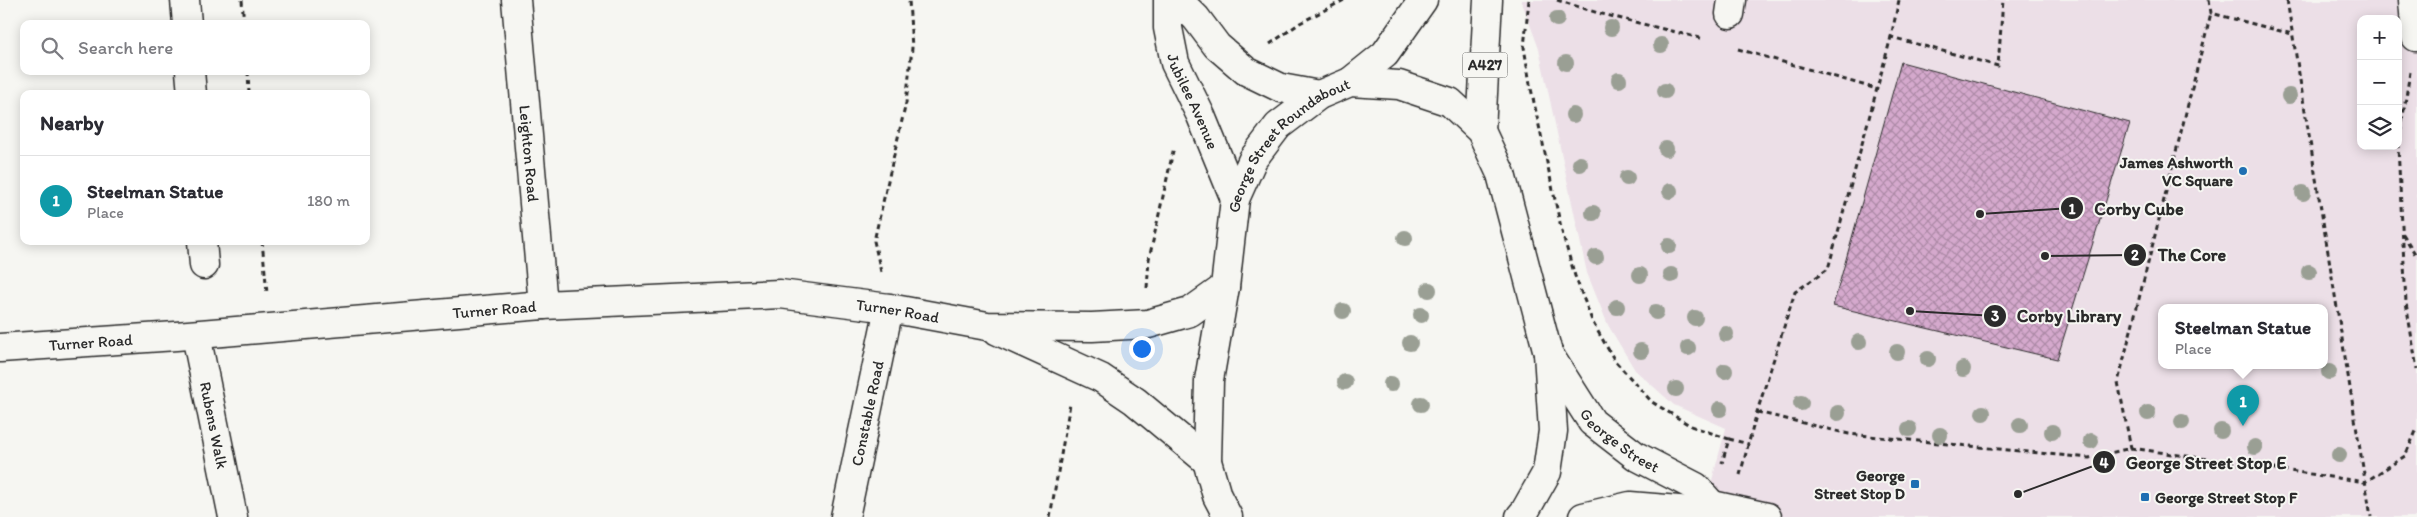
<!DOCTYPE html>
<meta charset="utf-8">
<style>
:root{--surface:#fff;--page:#f7f7f7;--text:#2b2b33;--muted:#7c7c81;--line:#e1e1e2;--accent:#ea580c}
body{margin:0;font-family:Itim,sans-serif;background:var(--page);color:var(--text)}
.controls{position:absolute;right:15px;top:15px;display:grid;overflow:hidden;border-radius:10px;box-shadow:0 2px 12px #0003}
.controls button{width:45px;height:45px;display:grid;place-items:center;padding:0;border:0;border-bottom:1px solid var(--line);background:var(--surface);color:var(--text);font:25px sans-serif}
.you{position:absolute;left:1141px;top:348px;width:18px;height:18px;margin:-12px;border:4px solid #fff;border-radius:50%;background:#1a73e8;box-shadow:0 0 0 8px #1a73e833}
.badge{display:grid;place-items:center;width:32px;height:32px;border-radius:50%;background:var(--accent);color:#fff;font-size:16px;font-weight:700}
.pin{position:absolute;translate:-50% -41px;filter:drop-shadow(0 1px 2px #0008)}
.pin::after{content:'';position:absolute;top:26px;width:18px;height:15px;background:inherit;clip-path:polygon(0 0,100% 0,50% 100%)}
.popup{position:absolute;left:2158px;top:304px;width:170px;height:65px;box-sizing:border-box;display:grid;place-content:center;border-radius:10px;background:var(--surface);filter:drop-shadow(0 1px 4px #0005);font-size:16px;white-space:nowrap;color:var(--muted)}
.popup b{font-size:19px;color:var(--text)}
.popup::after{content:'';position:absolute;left:50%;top:100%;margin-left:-10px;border:10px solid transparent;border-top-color:var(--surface)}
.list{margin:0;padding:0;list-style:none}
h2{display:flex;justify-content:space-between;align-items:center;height:65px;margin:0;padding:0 20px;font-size:21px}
h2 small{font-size:16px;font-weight:400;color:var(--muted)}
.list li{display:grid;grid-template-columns:32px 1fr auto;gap:15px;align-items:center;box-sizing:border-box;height:90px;padding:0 20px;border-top:1px solid var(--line)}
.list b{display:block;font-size:19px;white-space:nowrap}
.list p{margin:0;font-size:16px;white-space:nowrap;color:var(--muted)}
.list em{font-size:16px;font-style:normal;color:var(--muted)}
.icon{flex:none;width:28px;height:28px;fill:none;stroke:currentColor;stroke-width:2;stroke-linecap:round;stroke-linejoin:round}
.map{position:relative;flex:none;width:2417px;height:517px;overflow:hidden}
.search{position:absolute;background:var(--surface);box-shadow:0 2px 12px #0003;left:20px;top:20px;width:350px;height:55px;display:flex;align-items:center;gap:12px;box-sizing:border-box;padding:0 18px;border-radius:10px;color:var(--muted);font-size:19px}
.panel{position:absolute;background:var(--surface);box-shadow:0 2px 12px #0003;left:20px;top:90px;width:350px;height:155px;border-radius:10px}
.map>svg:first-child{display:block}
.built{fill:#ecdfe7;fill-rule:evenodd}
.building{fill:url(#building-cross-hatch);stroke:#2b2b2b}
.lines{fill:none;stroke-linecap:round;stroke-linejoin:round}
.minor-casing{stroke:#2b2b2b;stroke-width:31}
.highway-casing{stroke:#2b2b2b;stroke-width:31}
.path{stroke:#2b2b2b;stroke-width:3;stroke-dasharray:5 4;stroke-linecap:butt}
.minor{stroke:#f6f6f2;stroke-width:28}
.highway{stroke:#f6f6f2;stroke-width:28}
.tree{fill:#9a9f94}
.poi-dot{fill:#1f6fb2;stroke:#f6f6f2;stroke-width:2}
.labels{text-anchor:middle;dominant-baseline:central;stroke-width:4;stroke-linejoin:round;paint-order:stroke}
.shield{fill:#f6f6f2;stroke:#686867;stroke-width:1}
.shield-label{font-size:15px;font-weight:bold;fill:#2b2b2b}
.street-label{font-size:16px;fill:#2b2b2b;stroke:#f6f6f2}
.poi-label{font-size:16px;font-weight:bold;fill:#2b2b2b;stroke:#f6f6f2;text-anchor:end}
.leader{fill:none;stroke:#2b2b2b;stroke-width:2}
.callout-dot{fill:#2b2b2b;stroke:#f6f6f2;stroke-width:2}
.mark-label{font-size:15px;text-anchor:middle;font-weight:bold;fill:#fff}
.callout-label{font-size:18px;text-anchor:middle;font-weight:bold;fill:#2b2b2b;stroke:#f6f6f2;stroke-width:4;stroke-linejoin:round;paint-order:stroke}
</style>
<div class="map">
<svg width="2417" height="517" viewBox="0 0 2417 517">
<defs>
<pattern id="building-cross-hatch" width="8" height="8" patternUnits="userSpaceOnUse" patternTransform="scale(1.25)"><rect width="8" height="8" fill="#d5a9cd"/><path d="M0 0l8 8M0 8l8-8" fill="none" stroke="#ad8aa7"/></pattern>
</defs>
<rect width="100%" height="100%" fill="#f6f6f2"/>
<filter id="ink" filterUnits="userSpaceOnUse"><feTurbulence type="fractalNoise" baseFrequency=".02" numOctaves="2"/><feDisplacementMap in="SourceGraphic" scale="10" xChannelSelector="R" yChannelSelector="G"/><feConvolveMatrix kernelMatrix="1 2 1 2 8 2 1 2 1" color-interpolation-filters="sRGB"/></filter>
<g filter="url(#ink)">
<path class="built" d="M1521,0H2417V517H1702L1726,428L1674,405L1635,370L1608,325L1587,273L1539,49ZM2361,19H2398V146H2361ZM2162,307H2324V365H2162Z"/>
<polygon class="building" points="1901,62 2130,123 2057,359 1833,306"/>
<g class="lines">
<g class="minor-casing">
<g id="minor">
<polyline points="185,0 187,24"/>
<path id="s1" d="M516,0L543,305"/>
<path id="s2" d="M1168,0V28L1175,63L1201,116L1235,199"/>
<polyline points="1178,0 1196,18 1217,46 1246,71 1281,88 1319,95"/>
<polyline points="2413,0 2416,37"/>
<polyline points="1730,14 1732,0"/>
<polyline points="190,71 192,94"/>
<polyline points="202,241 204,265"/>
<polyline points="998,331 1101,378 1135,401 1207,461"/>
<path id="s3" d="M196,335L233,517"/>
<path id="s4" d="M0,348L176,336L543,305L780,294L889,308L987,326L1092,327L1148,324L1190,312L1225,287"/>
<path id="s5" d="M1548,353L1592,422L1636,456L1696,487L1712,505"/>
<path id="s6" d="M845,517L889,308"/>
<polyline points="1583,517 1630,506 1691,511 1712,505 1767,517"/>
</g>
</g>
<g class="highway-casing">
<g id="highway">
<polyline points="1350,82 1385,54 1423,0"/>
<polyline points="1481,131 1488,0"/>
<path id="s7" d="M1228,517L1217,496L1207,461L1209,380L1225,287L1235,199L1253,159L1278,126L1319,95L1350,82L1399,85L1450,102L1481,131L1501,174L1548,353L1553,431L1547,472L1525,511L1520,517"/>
</g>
</g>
<g class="path">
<polyline points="242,0 244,24"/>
<polyline points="1529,0 1524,47 1530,84 1562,232 1575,276 1593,323 1615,361 1652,402 1691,426 1729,439 1722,463"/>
<polyline points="1557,0 1598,13 1704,39"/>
<polyline points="1899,0 1891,37 1998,66 2003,0"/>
<polyline points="2209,0 2211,13 2292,34"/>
<polyline points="2287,0 2371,517"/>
<polyline points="1270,44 1300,23 1344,0"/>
<polyline points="1738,49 1877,89"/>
<polyline points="248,71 249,94"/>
<polyline points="2410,72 2398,147 2406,303 2417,369"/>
<polyline points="2403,234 2417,257"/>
<polyline points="262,241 267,293"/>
<polyline points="881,272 874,241 906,103 912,48 909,0"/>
<polyline points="1147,288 1149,259 1174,147"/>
<polyline points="1757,412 1849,434 2089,458 2131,448 2118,382 2211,13"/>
<polyline points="1729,439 1749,444"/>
<polyline points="2131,448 2365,482 2405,456 2417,429"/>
<polyline points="1740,475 1757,412 1795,292 1828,269 1891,37"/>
<polyline points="1050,517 1070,404"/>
</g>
<use href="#minor" class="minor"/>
<use href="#highway" class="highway"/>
</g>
<g class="tree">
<circle cx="1557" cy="19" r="8"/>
<circle cx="1611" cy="28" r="8"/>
<circle cx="1661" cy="45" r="8"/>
<circle cx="1566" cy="63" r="8"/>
<circle cx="1619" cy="80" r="8"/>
<circle cx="1665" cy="91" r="8"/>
<circle cx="2289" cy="96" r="8"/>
<circle cx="1573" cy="115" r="8"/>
<circle cx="1666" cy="149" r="8"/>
<circle cx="1580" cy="164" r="8"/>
<circle cx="1627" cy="178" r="8"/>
<circle cx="1670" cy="191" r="8"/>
<circle cx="2303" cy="193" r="8"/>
<circle cx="1593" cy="213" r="8"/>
<circle cx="1405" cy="238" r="8"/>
<circle cx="1669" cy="246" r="8"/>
<circle cx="1596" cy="257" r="8"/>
<circle cx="2309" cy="272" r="8"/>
<circle cx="1640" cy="275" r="8"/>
<circle cx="1671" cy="275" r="8"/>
<circle cx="1429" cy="290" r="8"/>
<circle cx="1617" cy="307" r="8"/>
<circle cx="1343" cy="311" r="8"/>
<circle cx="1656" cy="312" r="8"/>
<circle cx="1421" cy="315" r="8"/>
<circle cx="1695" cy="318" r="8"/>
<circle cx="1726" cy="334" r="8"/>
<circle cx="1859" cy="342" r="8"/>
<circle cx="1410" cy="343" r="8"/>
<circle cx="1688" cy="348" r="8"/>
<circle cx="1641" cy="351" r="8"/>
<circle cx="1897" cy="352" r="8"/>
<circle cx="1928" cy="359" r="8"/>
<circle cx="1963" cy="369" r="8"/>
<circle cx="1725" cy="371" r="8"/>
<circle cx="2329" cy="372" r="8"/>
<circle cx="1345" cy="382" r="8"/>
<circle cx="1391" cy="384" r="8"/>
<circle cx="1676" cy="389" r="8"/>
<circle cx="1801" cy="403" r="8"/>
<circle cx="1421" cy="404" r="8"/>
<circle cx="1720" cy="409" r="8"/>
<circle cx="1838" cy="413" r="8"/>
<circle cx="1983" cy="413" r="8"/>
<circle cx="2148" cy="413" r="8"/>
<circle cx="2182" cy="422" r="8"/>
<circle cx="2020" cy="425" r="8"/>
<circle cx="1909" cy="429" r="8"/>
<circle cx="2221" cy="431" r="8"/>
<circle cx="2052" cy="432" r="8"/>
<circle cx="1940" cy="435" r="8"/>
<circle cx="2091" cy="441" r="8"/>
<circle cx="2255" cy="447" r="8"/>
<circle cx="2339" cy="455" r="8"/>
</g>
</g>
<g class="poi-dot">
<circle cx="2243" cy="171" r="5"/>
<rect x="1910" y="479" width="10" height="10" rx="2.5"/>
<rect x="2140" y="492" width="10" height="10" rx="2.5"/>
</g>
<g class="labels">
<rect class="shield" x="1462.5" y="52.5" width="45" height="25" rx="4"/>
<g class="shield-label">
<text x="1485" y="65">A427</text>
</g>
<g class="street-label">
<text stroke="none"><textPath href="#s2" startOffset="106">Jubilee Avenue</textPath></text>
<text stroke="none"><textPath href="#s7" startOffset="402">George Street Roundabout</textPath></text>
<text stroke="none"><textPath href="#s1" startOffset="154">Leighton Road</textPath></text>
<text stroke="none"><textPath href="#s4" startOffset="496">Turner Road</textPath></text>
<text stroke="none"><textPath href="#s4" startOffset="901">Turner Road</textPath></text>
<text stroke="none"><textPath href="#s4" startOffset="91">Turner Road</textPath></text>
<text stroke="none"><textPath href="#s6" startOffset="106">Constable Road</textPath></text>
<text stroke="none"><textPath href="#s3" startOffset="92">Rubens Walk</textPath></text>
<text stroke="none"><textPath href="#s5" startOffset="115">George Street</textPath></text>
</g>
<g class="poi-label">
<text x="2233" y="162">James Ashworth<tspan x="2233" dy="18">VC Square</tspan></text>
<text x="1905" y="475">George<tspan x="1905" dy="18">Street Stop D</tspan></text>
<text x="2155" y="497" text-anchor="start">George Street Stop F</text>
</g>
</g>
<path class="leader" d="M1980 214L2072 208M2045 256L2135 255M1910 311L1995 316M2018 494L2104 462"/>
<g class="callout-dot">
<circle cx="1980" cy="214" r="5"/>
<circle cx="2045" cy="256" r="5"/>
<circle cx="1910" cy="311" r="5"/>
<circle cx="2018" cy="494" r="5"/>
<circle cx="2072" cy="208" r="12"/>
<circle cx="2135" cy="255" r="12"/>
<circle cx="1995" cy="316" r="12"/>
<circle cx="2104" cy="462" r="12"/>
</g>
<g class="mark-label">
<text x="2072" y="214">1</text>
<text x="2135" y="260">2</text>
<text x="1995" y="321">3</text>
<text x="2104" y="468">4</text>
</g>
<g class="callout-label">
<text x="2139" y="215">Corby Cube</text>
<text x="2192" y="261">The Core</text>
<text x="2069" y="322">Corby Library</text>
<text x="2206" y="469">George Street Stop E</text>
</g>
</svg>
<div class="controls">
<button>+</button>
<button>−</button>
<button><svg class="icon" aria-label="layers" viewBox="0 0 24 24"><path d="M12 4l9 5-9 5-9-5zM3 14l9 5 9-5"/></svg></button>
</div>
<div class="you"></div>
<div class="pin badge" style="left:2243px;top:426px;background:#0f9aa8">1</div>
<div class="popup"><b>Steelman Statue</b>Place</div>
<div class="search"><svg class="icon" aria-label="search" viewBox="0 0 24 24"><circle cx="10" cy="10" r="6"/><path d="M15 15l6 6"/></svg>Search here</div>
<section class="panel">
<h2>Nearby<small></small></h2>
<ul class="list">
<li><span class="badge" style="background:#0f9aa8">1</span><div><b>Steelman Statue</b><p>Place</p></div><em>180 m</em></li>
</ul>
</section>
</div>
